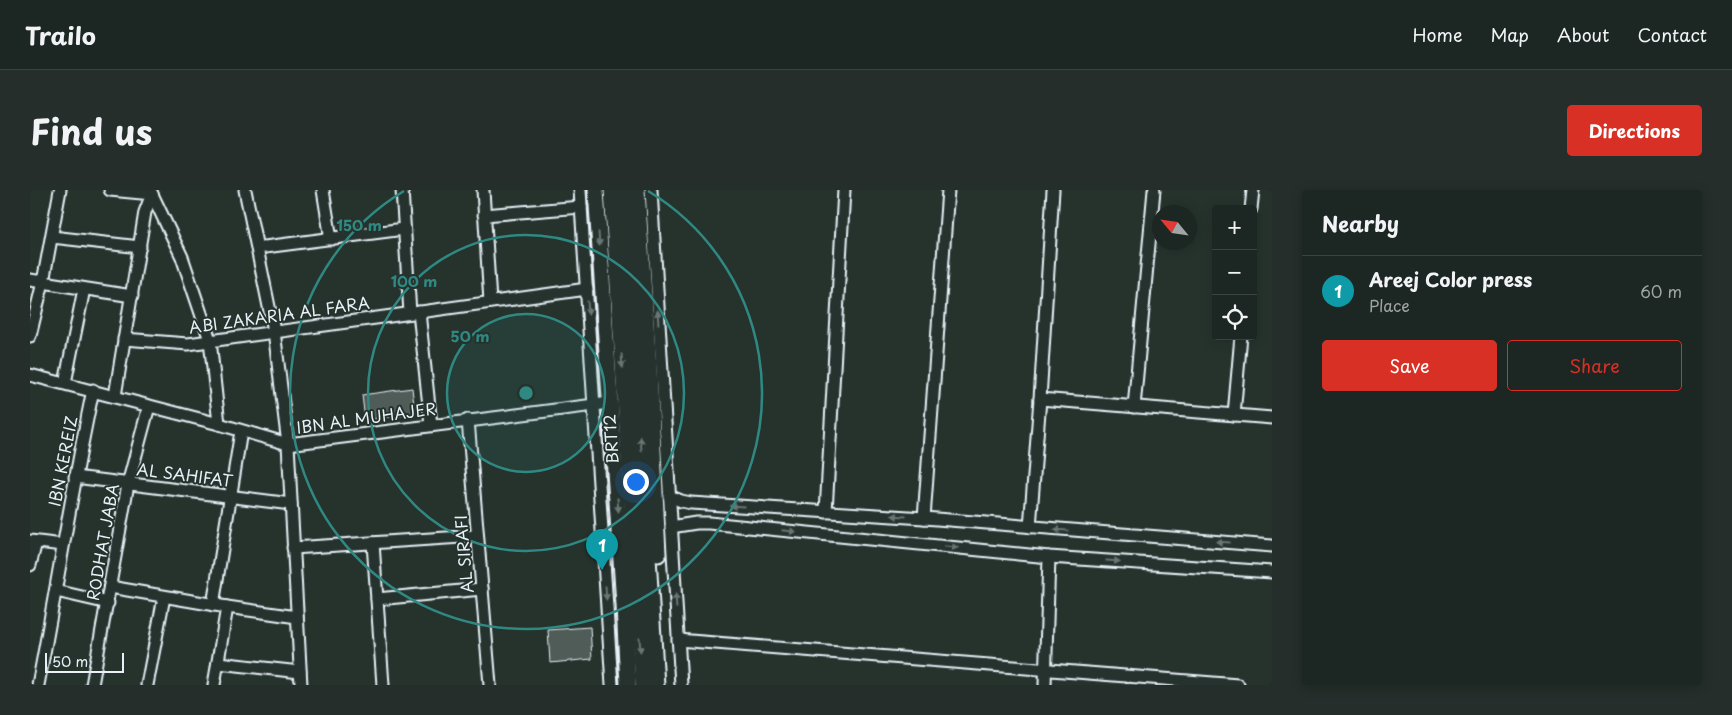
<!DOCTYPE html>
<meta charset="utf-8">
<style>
:root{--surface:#1c2622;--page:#252e2a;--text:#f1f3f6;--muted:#a0a5a5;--line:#3a4340;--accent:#d93025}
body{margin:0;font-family:"Playpen Sans",sans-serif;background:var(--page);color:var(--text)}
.controls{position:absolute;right:15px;top:15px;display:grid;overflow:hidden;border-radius:5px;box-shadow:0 2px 12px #0003}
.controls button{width:45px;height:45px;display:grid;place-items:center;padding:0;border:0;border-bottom:1px solid var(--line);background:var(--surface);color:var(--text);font:25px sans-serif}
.compass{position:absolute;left:1122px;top:15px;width:45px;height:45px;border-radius:50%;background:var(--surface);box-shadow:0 2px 12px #0003;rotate:299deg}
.scale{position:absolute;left:15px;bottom:12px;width:79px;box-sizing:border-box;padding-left:5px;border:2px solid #e8f1f8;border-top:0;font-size:14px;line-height:18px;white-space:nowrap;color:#e8f1f8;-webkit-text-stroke:4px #26332d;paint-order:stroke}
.you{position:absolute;left:605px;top:291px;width:18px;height:18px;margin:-12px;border:4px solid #fff;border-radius:50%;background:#1a73e8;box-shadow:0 0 0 8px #1a73e833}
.badge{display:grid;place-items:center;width:32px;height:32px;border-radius:50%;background:var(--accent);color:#fff;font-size:16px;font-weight:700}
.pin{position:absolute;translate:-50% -41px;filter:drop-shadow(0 1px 2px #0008)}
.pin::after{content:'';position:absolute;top:26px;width:18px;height:15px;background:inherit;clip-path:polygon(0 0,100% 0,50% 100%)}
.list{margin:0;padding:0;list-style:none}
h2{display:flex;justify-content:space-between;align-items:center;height:65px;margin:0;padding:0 20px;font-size:21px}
h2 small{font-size:16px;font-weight:400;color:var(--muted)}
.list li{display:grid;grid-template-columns:32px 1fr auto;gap:15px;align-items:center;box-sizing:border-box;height:70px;padding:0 20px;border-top:1px solid var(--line)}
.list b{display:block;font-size:19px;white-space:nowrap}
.list p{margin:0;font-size:16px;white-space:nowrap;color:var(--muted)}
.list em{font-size:16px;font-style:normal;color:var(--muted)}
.actions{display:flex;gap:10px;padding:15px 20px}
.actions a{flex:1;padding:11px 0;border:1px solid var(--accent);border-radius:5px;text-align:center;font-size:18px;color:var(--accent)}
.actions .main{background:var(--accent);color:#fff}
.icon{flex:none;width:28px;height:28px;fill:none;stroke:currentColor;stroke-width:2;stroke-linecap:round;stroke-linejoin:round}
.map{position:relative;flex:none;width:1242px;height:495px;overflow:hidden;border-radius:5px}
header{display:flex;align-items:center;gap:30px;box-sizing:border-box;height:70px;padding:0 25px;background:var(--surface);border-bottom:1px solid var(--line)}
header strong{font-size:24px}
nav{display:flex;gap:28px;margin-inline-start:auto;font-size:18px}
.intro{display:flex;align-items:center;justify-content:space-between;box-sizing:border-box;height:120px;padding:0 30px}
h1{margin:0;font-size:35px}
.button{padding:12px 22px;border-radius:5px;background:var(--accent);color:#fff;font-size:18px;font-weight:700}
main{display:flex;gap:30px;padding:0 30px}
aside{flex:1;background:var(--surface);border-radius:5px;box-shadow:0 2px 12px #0003}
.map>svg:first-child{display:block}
.building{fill:#505c59;stroke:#e8f1f8}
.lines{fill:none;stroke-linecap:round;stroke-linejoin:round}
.minor-casing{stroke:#e8f1f8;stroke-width:15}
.major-casing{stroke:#e8f1f8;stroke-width:19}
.minor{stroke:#26332d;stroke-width:11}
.major{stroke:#26332d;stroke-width:15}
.oneway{fill:#6a7674}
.ring{fill:none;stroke:#308883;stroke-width:2.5}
.labels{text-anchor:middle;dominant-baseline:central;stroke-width:4;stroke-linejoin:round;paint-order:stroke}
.street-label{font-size:16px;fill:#e8f1f8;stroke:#26332d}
.centre{fill:#308883;stroke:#26332d;stroke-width:2.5}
.ring-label{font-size:15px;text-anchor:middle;font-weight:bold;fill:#308883;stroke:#26332d;stroke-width:4;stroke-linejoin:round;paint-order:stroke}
</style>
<header>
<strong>Trailo</strong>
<nav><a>Home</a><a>Map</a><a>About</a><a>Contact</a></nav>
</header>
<div class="intro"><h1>Find us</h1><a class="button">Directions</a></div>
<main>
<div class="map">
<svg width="1242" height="495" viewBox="0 0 1242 495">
<rect width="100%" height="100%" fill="#26332d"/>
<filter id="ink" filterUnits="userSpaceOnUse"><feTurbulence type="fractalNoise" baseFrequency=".02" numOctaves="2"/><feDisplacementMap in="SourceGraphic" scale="10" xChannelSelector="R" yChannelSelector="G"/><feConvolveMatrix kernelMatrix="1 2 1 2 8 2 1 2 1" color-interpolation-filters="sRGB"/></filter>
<g filter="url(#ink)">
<g class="building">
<polygon points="382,198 385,224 335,230 332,205"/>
<polygon points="560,437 562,469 520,473 518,440"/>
</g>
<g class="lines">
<g class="minor-casing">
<g id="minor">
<polyline points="80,0 122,4 115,22 85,206"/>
<polyline points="215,0 244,141 258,254 271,495"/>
<polyline points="293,0 301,49"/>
<polyline points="372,0 380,123"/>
<polyline points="453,0 460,112"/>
<polyline points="550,0 582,495"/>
<polyline points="621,0 651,495"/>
<polyline points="121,2 152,67 180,150 189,234"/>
<polyline points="1221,19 1223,0"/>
<polyline points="454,25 551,17"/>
<polyline points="22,47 110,57"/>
<polyline points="227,58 374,39"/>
<polyline points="0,90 102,106"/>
<polyline points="389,122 401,235"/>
<polyline points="0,146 13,92 30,0"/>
<polyline points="94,149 158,154 557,99"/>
<polyline points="0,185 189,234 258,254 580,213"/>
<polyline points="35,193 54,99"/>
<polyline points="1010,209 1242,228"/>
<polyline points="1104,217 1124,0"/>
<polyline points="1204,225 1211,146"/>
<polyline points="438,230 460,495"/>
<polyline points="45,287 261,314"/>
<polyline points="639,306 651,311 661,313 894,328 1242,356"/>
<polyline points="796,322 814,0"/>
<polyline points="894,328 918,0"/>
<polyline points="641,337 666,333 679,333 1019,367 1242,382"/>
<polyline points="1000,337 1010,209 1023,0"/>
<polyline points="0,351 33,355"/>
<polyline points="343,353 353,495"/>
<polyline points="263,358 447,346"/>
<polyline points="0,375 6,352"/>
<polyline points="80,397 197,417 267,427"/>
<polyline points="26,401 78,413"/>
<polyline points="347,409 452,399"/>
<polyline points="183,415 211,241"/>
<polyline points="648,450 1208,495"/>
<polyline points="188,473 270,482"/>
<path d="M8,495C27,397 42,298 63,200"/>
<polyline points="62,495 98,294 119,216"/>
<polyline points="117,495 134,407"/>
<polyline points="184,495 197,417"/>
<polyline points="1015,495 1019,367"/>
</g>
</g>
<g class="major-casing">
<g id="major">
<polyline points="566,0 594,415 598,495"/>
<polyline points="582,0 613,495"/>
<polyline points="595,0 626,495"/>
<polyline points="607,0 619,178 628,364"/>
</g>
</g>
<use href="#minor" class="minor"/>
<use href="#major" class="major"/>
</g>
<defs><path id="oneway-solid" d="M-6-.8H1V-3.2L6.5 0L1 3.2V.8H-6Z" transform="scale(1.25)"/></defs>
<g class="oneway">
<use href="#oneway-solid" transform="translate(569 49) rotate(86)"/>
<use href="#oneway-solid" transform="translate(558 118) rotate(87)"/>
<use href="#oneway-solid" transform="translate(628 127) rotate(-93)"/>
<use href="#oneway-solid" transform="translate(592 171) rotate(86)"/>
<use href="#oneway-solid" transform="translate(611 254) rotate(-94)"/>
<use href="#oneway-solid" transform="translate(588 315) rotate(86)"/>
<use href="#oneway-solid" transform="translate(707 316) rotate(-176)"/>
<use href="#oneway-solid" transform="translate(869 326) rotate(-176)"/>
<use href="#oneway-solid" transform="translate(1031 340) rotate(-176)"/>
<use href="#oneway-solid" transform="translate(759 341) rotate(6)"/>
<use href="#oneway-solid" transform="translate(1193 352) rotate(-176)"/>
<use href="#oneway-solid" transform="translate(921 357) rotate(6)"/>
<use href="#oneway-solid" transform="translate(1083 371) rotate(4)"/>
<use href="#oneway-solid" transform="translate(576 403) rotate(86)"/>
<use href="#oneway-solid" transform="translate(646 411) rotate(-93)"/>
<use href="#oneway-solid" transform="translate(610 455) rotate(86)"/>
</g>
</g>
<circle cx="496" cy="203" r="79" fill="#308883" fill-opacity=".12"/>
<g class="ring">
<circle cx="496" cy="203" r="79"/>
<circle cx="496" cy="203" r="158"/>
<path d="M618 1A236 236 0 1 1 374 1"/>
</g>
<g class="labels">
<g class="street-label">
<text transform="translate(249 124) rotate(-8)">ABI ZAKARIA AL FARA</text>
<text transform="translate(336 227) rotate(-8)">IBN AL MUHAJER</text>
<text transform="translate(580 249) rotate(-94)">BRT12</text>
<text transform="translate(32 271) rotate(-79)">IBN KEREIZ</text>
<text transform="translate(155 284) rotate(7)">AL SAHIFAT</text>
<text transform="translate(72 352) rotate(-80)">RODHAT JABA</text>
<text transform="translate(433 364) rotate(-95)">AL SIRAFI</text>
</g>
</g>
<circle cx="496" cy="203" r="8" class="centre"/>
<g class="ring-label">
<text x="329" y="41">150 m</text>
<text x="384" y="97">100 m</text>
<text x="440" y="152">50 m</text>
</g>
</svg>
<div class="controls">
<button>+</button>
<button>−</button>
<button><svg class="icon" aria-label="locate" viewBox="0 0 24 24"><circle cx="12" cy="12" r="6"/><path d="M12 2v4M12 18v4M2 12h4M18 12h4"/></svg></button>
</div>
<svg class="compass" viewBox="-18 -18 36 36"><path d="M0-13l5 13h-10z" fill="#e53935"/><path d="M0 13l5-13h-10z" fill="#a0a5a5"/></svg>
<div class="scale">50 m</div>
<div class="you"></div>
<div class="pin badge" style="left:572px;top:380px;background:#0f9aa8">1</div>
</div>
<aside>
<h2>Nearby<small></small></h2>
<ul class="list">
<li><span class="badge" style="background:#0f9aa8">1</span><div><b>Areej Color press</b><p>Place</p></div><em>60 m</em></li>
</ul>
<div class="actions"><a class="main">Save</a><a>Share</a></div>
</aside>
</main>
